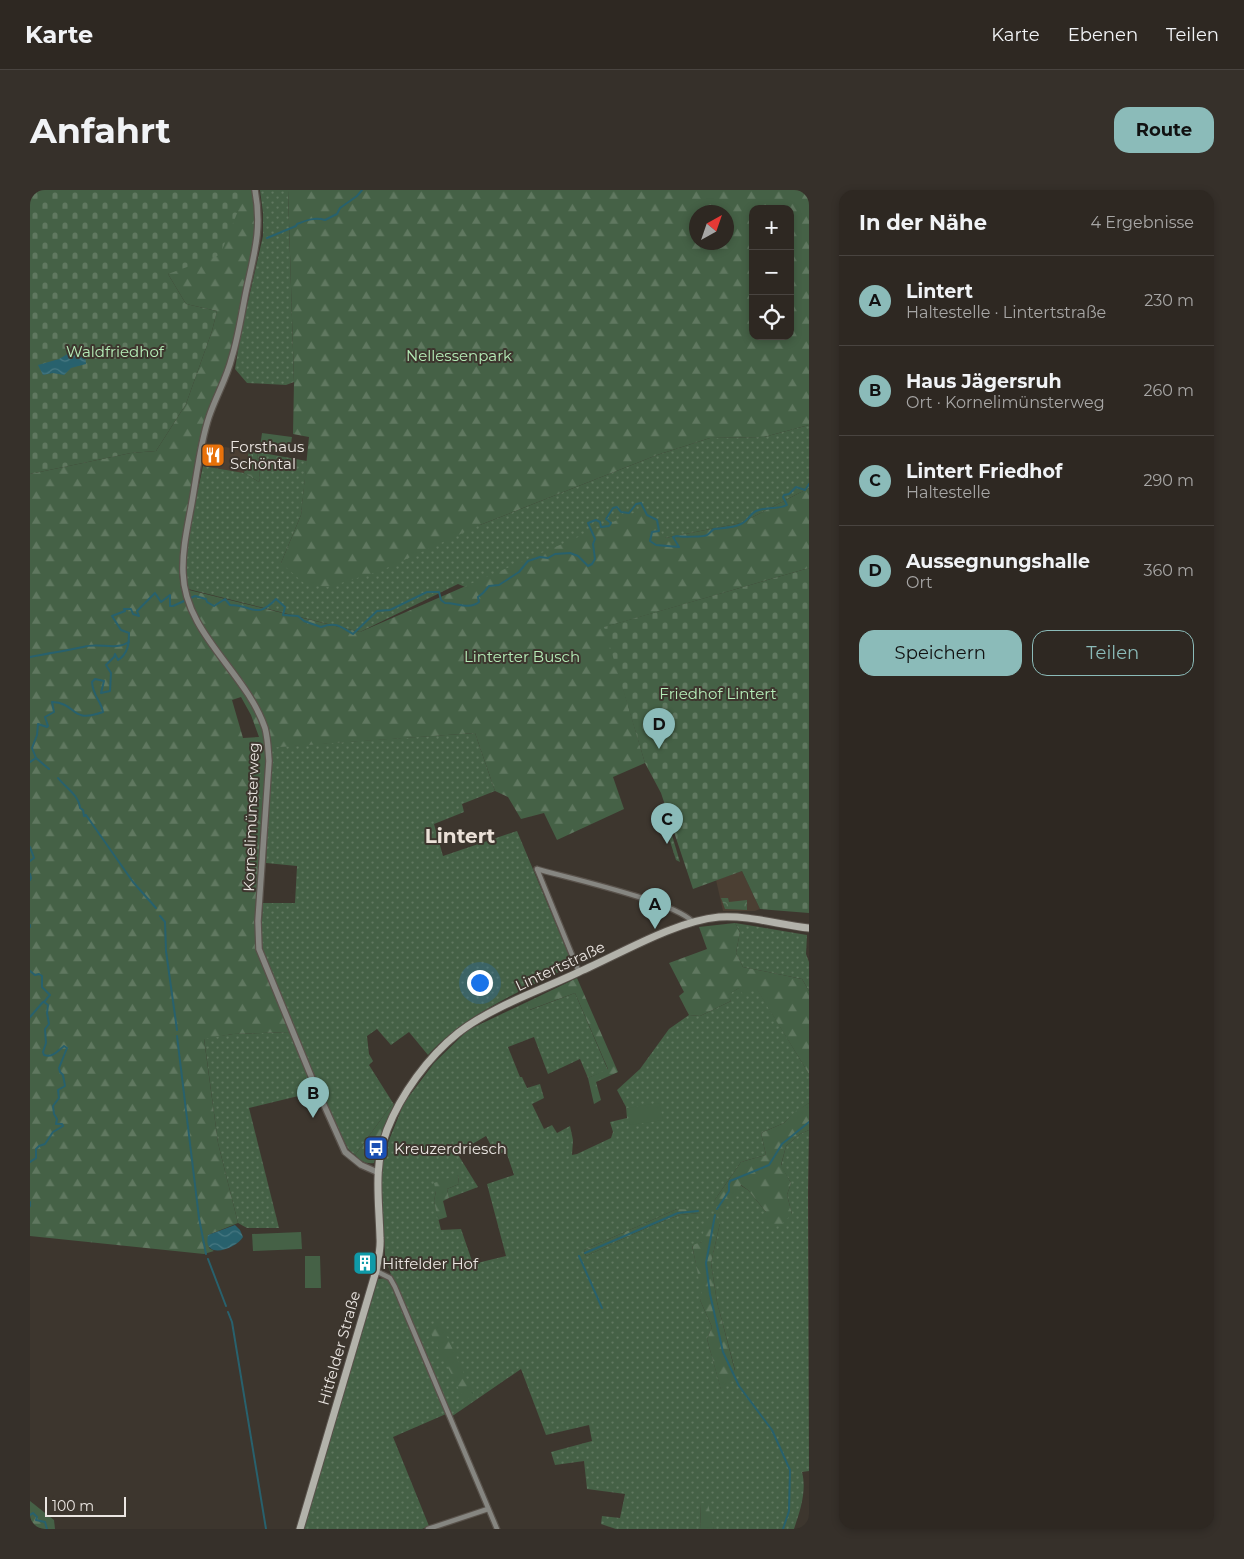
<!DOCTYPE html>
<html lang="de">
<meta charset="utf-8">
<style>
:root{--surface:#2e2822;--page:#36302a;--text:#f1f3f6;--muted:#a7a6a5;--line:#494440;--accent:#8bbbb9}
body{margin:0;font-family:Montserrat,sans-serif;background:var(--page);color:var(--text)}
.controls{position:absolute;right:15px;top:15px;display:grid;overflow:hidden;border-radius:10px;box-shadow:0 2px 8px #0003}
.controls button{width:45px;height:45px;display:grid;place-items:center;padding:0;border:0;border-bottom:1px solid var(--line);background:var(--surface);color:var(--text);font:25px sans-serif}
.compass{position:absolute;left:659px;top:15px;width:45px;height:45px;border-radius:50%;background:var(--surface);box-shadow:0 2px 8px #0003;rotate:40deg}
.scale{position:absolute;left:15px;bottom:12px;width:81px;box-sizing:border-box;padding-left:5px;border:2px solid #ebe6e2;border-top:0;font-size:14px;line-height:18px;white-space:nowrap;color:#ebe6e2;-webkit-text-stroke:4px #3d362e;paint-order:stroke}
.you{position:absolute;left:449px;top:792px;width:18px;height:18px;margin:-12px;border:4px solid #fff;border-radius:50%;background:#1a73e8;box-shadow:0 0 0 8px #1a73e833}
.badge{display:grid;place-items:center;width:32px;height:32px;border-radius:50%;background:var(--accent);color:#111;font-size:16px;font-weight:700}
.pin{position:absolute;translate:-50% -41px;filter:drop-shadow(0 1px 2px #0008)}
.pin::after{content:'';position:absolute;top:26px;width:18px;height:15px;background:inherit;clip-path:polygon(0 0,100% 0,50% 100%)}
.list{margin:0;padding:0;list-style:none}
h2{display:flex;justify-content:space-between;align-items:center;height:65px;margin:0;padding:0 20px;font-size:21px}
h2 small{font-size:16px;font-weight:400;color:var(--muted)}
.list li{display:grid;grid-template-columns:32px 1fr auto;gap:15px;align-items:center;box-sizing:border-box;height:90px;padding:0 20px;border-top:1px solid var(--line)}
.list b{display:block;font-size:19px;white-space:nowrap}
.list p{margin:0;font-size:16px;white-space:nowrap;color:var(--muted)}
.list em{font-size:16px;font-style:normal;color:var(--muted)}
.actions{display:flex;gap:10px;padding:15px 20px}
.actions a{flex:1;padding:11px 0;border:1px solid var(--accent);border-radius:15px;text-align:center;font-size:18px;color:var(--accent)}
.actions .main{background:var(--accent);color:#111}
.icon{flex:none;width:28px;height:28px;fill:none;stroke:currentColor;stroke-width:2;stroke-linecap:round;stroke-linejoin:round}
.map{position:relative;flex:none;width:779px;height:1339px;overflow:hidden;border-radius:15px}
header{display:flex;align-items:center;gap:30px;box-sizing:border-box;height:70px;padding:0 25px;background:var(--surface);border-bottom:1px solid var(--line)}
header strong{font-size:24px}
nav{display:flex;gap:28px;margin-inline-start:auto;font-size:18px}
.intro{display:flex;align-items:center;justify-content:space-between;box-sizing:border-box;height:120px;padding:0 30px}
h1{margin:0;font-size:35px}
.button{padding:12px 22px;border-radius:15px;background:var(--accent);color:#111;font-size:18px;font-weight:700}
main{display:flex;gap:30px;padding:0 30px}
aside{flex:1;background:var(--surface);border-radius:15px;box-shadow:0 2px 8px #0003}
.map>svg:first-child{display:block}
.built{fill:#4b3f33}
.grass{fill:url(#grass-dots);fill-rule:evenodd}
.forest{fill:url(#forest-firs);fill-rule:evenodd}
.cemetery{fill:url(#cemetery-stones)}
.park{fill:url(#park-crowns)}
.pitch{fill:#456146}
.water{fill:url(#water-waves)}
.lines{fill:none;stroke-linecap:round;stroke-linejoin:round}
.stream{stroke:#28616d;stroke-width:2}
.minor-casing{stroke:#59524b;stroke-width:7}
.tertiary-casing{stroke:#59524b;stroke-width:8}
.secondary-casing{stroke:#59524b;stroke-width:9}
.minor{stroke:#868681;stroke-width:4.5}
.tertiary{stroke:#868681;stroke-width:5.5}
.secondary{stroke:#b2b2aa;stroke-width:7}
.labels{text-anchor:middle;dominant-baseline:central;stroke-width:4;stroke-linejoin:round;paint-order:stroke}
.park-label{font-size:15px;fill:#b6edb8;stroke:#3d362e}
.poi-label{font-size:15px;fill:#ebe6e2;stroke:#3d362e;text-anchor:start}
.street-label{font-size:15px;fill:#ebe6e2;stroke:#3d362e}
.district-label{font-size:20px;font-weight:bold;fill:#ebe1d8;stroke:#3d362e}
</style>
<header>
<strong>Karte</strong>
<nav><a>Karte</a><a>Ebenen</a><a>Teilen</a></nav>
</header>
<div class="intro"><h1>Anfahrt</h1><a class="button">Route</a></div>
<main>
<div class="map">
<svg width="779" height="1339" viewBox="0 0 779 1339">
<defs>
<pattern id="grass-dots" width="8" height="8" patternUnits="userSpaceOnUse" patternTransform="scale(1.25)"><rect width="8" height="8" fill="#456146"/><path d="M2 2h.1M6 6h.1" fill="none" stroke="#607860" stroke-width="1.8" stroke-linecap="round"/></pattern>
<pattern id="forest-firs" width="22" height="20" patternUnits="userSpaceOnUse" patternTransform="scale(1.25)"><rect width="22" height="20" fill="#456146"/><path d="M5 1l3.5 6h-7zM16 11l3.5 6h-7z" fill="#607860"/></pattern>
<pattern id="cemetery-stones" width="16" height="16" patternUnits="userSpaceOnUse" patternTransform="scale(1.25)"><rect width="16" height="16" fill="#456146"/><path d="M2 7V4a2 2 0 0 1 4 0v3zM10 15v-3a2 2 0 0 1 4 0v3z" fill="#607860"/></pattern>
<pattern id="park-crowns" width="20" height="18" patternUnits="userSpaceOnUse" patternTransform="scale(1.25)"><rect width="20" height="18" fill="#456146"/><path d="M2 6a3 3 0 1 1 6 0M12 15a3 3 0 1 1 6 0" fill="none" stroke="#607860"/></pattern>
<pattern id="water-waves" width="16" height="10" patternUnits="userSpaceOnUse" patternTransform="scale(1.25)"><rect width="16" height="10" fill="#28616d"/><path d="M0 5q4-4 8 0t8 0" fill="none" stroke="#477882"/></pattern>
</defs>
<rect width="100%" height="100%" fill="#3d362e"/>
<g class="built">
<polygon points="177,254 219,261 214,283 173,276"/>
<polygon points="712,681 730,719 725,721 693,721 686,690"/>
</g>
<g class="grass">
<polygon points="230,0 258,0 264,192 256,195 217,193 205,179 211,142 233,46 233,23"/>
<path d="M779,235V298L711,333L635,348L445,401L428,394L330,442L158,399C152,359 165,316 173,276L214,283L229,292L230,288L227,262L277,271L271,325L251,373L450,335L627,265L680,248L734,247Z"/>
<path d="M445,543L465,601L432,614L434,622L404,634L413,666L487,641L543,775C492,801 437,822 398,865L379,842L361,855L347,839L337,846L339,864L343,871L339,875L363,913L325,965L318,959L294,909L233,764L231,746L233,713H265L267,676L236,673L241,557Z"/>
<polygon points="635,622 650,672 646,670 632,626"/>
<polygon points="705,733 777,745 776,764 779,772 779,801 772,789 713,777 706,763 710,742"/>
<path d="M726,797L779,884V913L766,922L754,933L731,943L736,965L711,972L684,1011L710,995L718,1000L736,1022L762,1024L757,1005L761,993L751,976L756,956L770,944L779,940L778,1002L779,1281L772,1282C777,1301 770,1321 764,1339H684L670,1313L671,1339H586L571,1334L572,1326L590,1328L595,1304L557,1299L554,1271L525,1275L521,1262L562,1251L559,1235L516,1245L491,1179L421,1227L361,1085L355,1065L351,981L355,960L374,913L404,873L438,840L497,812L500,820L545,803L578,880L558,888L550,869L518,884L504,847L478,857L490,887H492L497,898L510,894L514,908L502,914L514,939L522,935L527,943L540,936L543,950L542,965L547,964L581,948L583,942L580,932L597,928L596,917L587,900L610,879L639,839L659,825L670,826L701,811L697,805L709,798ZM456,946L466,965L476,961L484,985L457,994L476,1066L443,1074L431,1039L411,1040L404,1011L406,1001L428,985L429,994L417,999L419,1008L448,997L427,963ZM647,1019L669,1023L650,1025L623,1035L556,1066L554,1060ZM690,1033L681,1073L687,1112L705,1180L691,1199L677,1149L682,1137L670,1110L673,1104L662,1056L672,1052Z"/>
<polygon points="261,842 285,902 219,918 249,1038 217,1038 208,1033 188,953 174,848 203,844"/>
<polygon points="356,1088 360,1092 416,1224 363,1247 399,1336 392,1339 274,1339 345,1099 348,1089"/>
</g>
<g class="forest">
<path d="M208,0H222L226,18V38L205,149L198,175L172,243L160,306L151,368L149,383L151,398L330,442L615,318L635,348L711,333L779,298V378L575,437L615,573L583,587L594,619L527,650L514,623L491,629L478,607L465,601L445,543L236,558L226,747L229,766L261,842L203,844L174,849L188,953L208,1033L178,1045L179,1058L184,1061L174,1064L0,1046V284L101,263L126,261L156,214L182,141L187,121L156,114L138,84L208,21ZM211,507L221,525L229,547L213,548L202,510Z"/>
<path d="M258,0H779V235L734,247L680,248L627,265L450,335L350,381L298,397L275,394L251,373L271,325L279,247L263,244L264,192ZM723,19H760V146H723ZM666,22H696V52H666Z"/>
<polygon points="705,733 710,742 706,763 713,777 772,789 779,801 779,884 726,798 713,805 709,798 698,805 701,811 670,826 659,825 649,806 654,802 639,773 677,759 669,737"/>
<polygon points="547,788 588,882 566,892 571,910 564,914 558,888 578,879 545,803 499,820 497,812"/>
<path d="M363,913L364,914L349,954L344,973C335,974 331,971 325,965Z"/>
<polygon points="779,913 779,940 770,944 756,956 751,975 761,993 757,1005 762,1024 752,1034 735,1035 736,1022 718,1000 711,995 696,1017 690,1018 684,1011 711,972 736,965 731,943 754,933 766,921"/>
<polygon points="428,985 429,994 417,999 419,1008 413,1011 417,1027 408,1030 404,1011 406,1001 404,993"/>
<polygon points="647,1019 669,1020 670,1023 650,1025 623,1035 556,1066 554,1060"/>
<polygon points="681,1025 686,1026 690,1033 681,1073 687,1112 705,1181 691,1200 677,1149 682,1137 670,1110 672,1104 662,1055 672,1052 675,1032"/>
<polygon points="411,1134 444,1205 435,1211 398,1138"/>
<polygon points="0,1311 24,1330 25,1339 0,1339"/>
<polygon points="670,1313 678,1314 684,1339 671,1339"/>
</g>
<g class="cemetery">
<polygon points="0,0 208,0 208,21 190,65 138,84 156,114 187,121 182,141 156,214 126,261 101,263 0,284"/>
<polygon points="779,378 779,723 730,719 712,681 663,699 631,603 615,573 574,437"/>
</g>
<g class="park">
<polygon points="219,261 227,262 230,288 229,292 214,283"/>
<polygon points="691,708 698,708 699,712 717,710 717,720 695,719"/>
</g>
<g class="pitch">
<polygon points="232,243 262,247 260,261 230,257"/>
<polygon points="629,913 633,930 600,935 597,918"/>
<polygon points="271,1042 272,1059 223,1061 222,1044"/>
<polygon points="275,1066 290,1066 291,1098 275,1098"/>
</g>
<g class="water">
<polygon points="46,159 55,163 56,174 41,178 34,185 23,183 13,185 8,175 29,169"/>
<path d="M205,1035L210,1040L213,1047C206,1059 172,1071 178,1045Z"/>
</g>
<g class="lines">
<g class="stream">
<path d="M237,48L266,36L267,34C277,30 285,27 295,30L307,24L310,18L327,6L332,0"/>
<path d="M0,467C18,463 36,461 53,457C68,452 86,461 99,452"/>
<polyline points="6,568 19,579"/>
<path d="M0,572L6,568L2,558L7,545L8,534L17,537L18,536L15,527L24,522L22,512C48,513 39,534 73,522C71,510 63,507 62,492L65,489L74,491L71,503L80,501L81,483L76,475L84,467L85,464L88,470C98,464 99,454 99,443L91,440L82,426L95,421L94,419H101L103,424L109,426L107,421L125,403L131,412L140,405V416H143L165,406L176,409L177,412L184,416L195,409L200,415C223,415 226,430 246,409L255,417L253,425L268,426L274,431L291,437C306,432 310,436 323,444L347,421L360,420L397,402H409L411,410L415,413C427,413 439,420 449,412L448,407L453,403L459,396L469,395L489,382L498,371L510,367L518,368L525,364L540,363L548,366L558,376L562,374L565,369L563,354L565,349L558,333L566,330L570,332L571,337L579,336L581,333L576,329L583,318L587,317L591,322L599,323L606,314L611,313L617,325L627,330L629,341L622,342L620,351L626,355L649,357L643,347L647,346C650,347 675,347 677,345C679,344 682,340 684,339C693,338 703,338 711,334C717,332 720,324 726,321C738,316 748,320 757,315L753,307L754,305L759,304L766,297L775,300L779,294"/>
<path d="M28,588C35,597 49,605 50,618L53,620L54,626L56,625L103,692L126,718"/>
<polyline points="0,657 4,668 0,671"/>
<polyline points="0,684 1,688 0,690"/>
<polyline points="130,726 135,732 136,761 147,840"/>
<polyline points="0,735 0,737"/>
<path d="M0,781L5,785L9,784L12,786V797L20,805L14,812L18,815L17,823L19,834L15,839L16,853L13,862L14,865C22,868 28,861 34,856L37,858L29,878L30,882L33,885L35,896L28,900L29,908L23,916L24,924L27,929L26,934H32L33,936L23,942L15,954L9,956L6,959V968L0,972"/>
<polyline points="0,827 13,812"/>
<polyline points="147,846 169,1028 176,1064"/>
<polyline points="699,994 700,991 739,975 752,954 779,932"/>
<polyline points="0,1012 0,1016"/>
<polyline points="687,1019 699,1001 699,995"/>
<polyline points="685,1025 676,1073 680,1104 693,1162 709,1196 742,1240 760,1280 759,1321 753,1339"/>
<polyline points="555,1063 648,1023 668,1021"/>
<polyline points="549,1066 572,1118"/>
<polyline points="178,1069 196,1116"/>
<polyline points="198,1122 202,1132 236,1339"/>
<polyline points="0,1325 3,1323 7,1327 6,1330 15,1332 17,1339"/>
</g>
<g class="minor-casing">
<g id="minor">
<path d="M507,679C539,688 643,711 663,732"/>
<polyline points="507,679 549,782"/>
<polyline points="346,1081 360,1088 365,1097 467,1339"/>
<polyline points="398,1339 458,1319"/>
</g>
</g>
<g class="tertiary-casing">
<path id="tertiary" d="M225,0C232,37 225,61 217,97C212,120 209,144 202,167C197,188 186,206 179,227C170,254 167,284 162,312C158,335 152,359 153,383C155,444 216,482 235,538C238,549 238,560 239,571L228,731L229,759L281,886L315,962L331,975L347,982"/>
</g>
<g class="secondary-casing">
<path id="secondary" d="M270,1339L346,1081C348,1070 351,1059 350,1048C349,1009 343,978 357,940C371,904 398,867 428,843C461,817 511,800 549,782C590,764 645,731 689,727C719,725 750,735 779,738"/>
</g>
<use href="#minor" class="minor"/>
<use href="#tertiary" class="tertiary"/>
<use href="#secondary" class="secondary"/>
</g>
<defs>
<g id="restaurant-square" transform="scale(1.25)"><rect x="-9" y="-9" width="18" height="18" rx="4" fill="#e8710a" stroke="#3d362e"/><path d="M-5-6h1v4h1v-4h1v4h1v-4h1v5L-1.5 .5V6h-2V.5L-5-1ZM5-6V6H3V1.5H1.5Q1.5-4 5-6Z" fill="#fff"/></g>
<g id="bus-square" transform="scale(1.25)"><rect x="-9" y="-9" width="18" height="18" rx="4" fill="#1a4fb4" stroke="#3d362e"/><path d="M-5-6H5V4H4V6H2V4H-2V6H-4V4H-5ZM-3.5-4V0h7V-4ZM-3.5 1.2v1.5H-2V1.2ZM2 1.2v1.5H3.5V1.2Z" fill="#fff"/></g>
<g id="building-square" transform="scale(1.25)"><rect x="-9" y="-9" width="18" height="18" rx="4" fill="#0f9aa8" stroke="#3d362e"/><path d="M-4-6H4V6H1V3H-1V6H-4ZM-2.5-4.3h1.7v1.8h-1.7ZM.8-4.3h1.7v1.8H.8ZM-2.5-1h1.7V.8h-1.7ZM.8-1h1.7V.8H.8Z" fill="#fff"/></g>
</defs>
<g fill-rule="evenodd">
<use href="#restaurant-square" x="183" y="265"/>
<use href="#bus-square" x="346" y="958"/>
<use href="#building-square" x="335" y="1073"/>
</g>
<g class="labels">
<g class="park-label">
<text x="85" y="161">Waldfriedhof</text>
<text x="429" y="165">Nellessenpark</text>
<text x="492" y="466">Linterter Busch</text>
<text x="688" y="503">Friedhof Lintert</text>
</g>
<g class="poi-label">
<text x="200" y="256">Forsthaus<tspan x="200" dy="17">Schöntal</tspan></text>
<text x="364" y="958">Kreuzerdriesch</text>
<text x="352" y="1073">Hitfelder Hof</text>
</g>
<g class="street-label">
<text transform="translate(221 627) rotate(-88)">Kornelimünsterweg</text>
<text transform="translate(530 776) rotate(-25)">Lintertstraße</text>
<text transform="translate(309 1158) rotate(-74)">Hitfelder Straße</text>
</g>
<g class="district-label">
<text x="430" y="646">Lintert</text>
</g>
</g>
</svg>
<div class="controls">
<button>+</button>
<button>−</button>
<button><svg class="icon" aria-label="locate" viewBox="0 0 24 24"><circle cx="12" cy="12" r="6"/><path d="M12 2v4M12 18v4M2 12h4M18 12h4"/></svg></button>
</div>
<svg class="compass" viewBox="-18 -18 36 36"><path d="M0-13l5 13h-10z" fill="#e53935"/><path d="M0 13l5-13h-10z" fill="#a7a6a5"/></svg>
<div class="scale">100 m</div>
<div class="you"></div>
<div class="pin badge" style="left:625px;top:739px">A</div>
<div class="pin badge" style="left:283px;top:928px">B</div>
<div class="pin badge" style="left:637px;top:654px">C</div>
<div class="pin badge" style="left:629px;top:559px">D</div>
</div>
<aside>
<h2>In der Nähe<small>4 Ergebnisse</small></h2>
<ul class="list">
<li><span class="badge">A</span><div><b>Lintert</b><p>Haltestelle · Lintertstraße</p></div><em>230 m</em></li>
<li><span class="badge">B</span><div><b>Haus Jägersruh</b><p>Ort · Kornelimünsterweg</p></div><em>260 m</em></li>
<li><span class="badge">C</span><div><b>Lintert Friedhof</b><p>Haltestelle</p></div><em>290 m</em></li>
<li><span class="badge">D</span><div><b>Aussegnungshalle</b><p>Ort</p></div><em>360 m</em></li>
</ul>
<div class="actions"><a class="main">Speichern</a><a>Teilen</a></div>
</aside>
</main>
